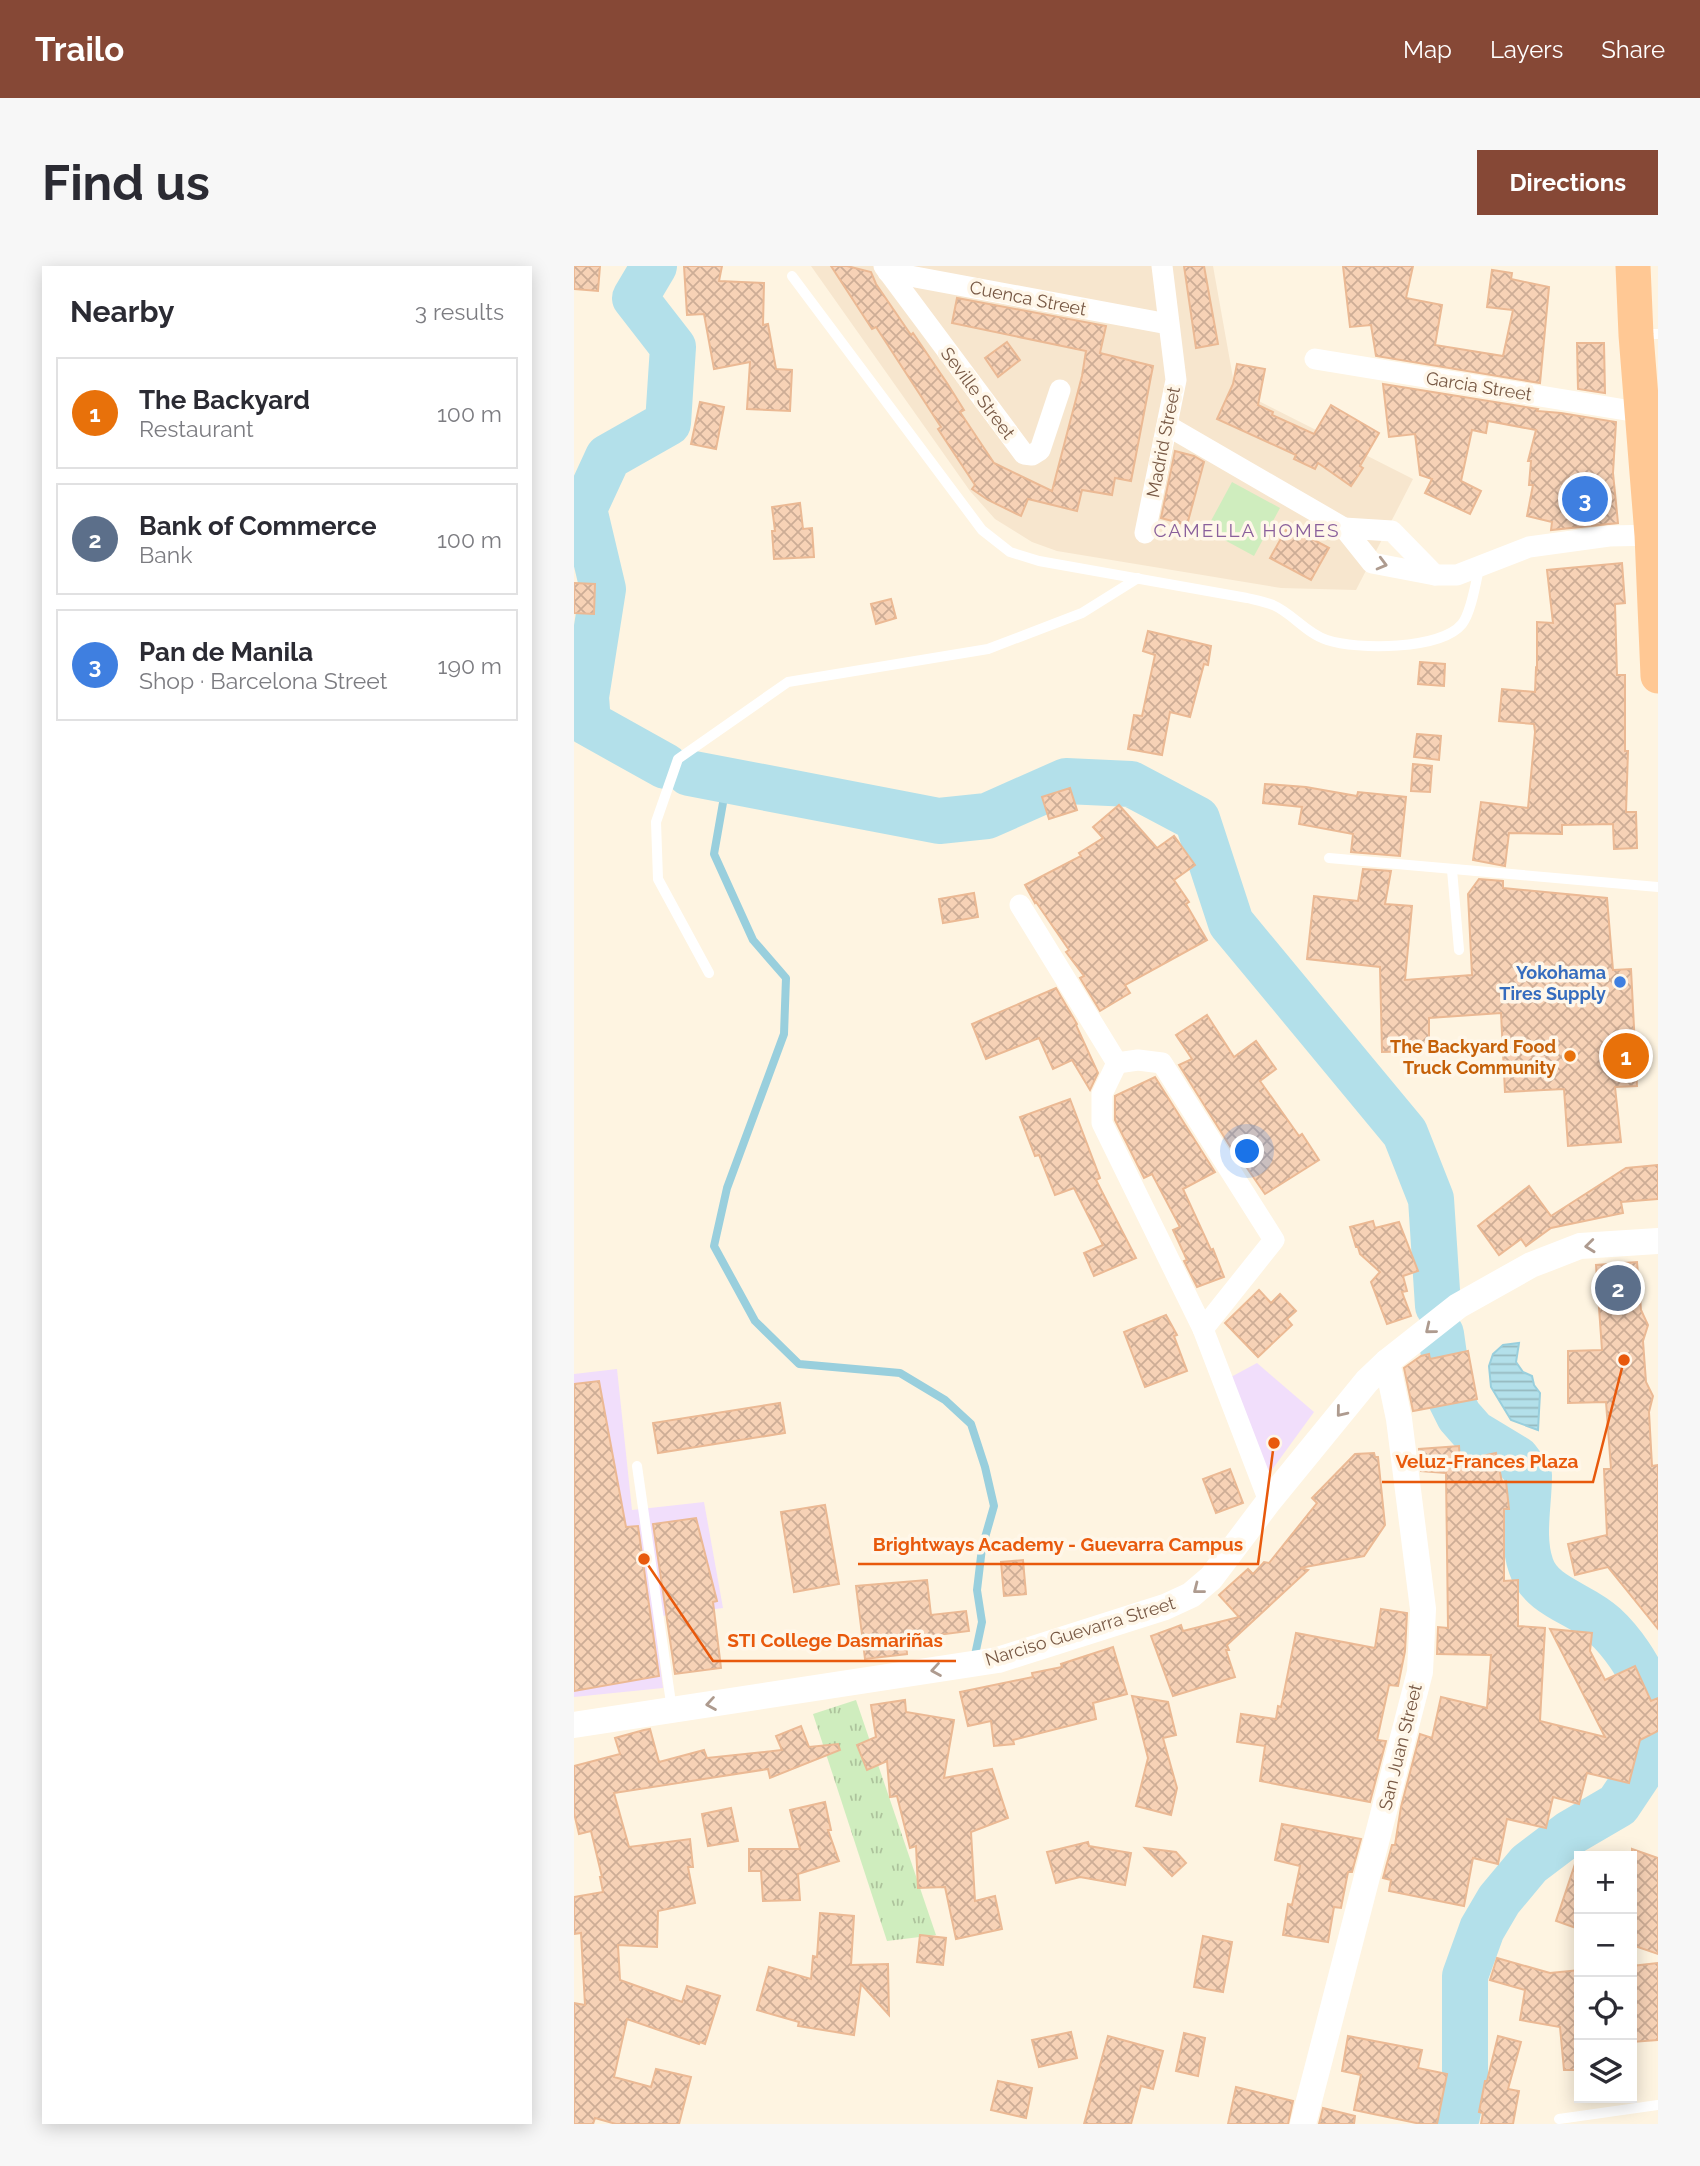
<!DOCTYPE html>
<meta charset="utf-8">
<style>
:root{--surface:#fff;--page:#f7f7f7;--text:#2b2b33;--muted:#7c7c81;--line:#e1e1e2;--accent:#864836}
body{margin:0;font-family:Raleway,sans-serif;background:var(--page);color:var(--text)}
.controls{position:absolute;right:21px;bottom:21px;display:grid;overflow:hidden;border-radius:0px;box-shadow:0 4px 18px #0003}
.controls button{width:63px;height:63px;display:grid;place-items:center;padding:0;border:0;border-bottom:2px solid var(--line);background:var(--surface);color:var(--text);font:35px sans-serif}
.you{position:absolute;left:674px;top:886px;width:24px;height:24px;margin:-18px;border:5px solid #fff;border-radius:50%;background:#1a73e8;box-shadow:0 0 0 10px #1a73e833}
.badge{display:grid;place-items:center;width:46px;height:46px;border-radius:50%;background:var(--accent);color:#fff;font-size:23px;font-weight:700}
.pin{position:absolute;translate:-50% -50%;border:4px solid #fff;box-shadow:0 2px 7px #0006}
.list{margin:0;padding:0;list-style:none}
h2{display:flex;justify-content:space-between;align-items:center;height:91px;margin:0;padding:0 28px;font-size:30px}
h2 small{font-size:23px;font-weight:400;color:var(--muted)}
.list li{display:grid;grid-template-columns:46px 1fr auto;gap:21px;align-items:center;box-sizing:border-box;height:112px;margin:0 14px 14px;padding:0 14px;border:2px solid var(--line);border-radius:0px}
.list b{display:block;font-size:26px;white-space:nowrap}
.list p{margin:0;font-size:23px;white-space:nowrap;color:var(--muted)}
.list em{font-size:23px;font-style:normal;color:var(--muted)}
.icon{flex:none;width:38px;height:38px;fill:none;stroke:currentColor;stroke-width:2;stroke-linecap:round;stroke-linejoin:round}
.map{position:relative;flex:none;width:1084px;height:1858px;overflow:hidden;border-radius:0px}
header{display:flex;align-items:center;gap:42px;box-sizing:border-box;height:98px;padding:0 35px;background:var(--accent);color:#fff}
header strong{font-size:33px}
nav{display:flex;gap:38px;margin-inline-start:auto;font-size:24px}
.intro{display:flex;align-items:center;justify-content:space-between;box-sizing:border-box;height:168px;padding:0 42px}
h1{margin:0;font-size:49px}
.button{padding:18px 32px;border-radius:0px;background:var(--accent);color:#fff;font-size:24px;font-weight:700}
main{display:flex;gap:42px;padding:0 42px}
aside{flex:1;background:var(--surface);border-radius:0px;box-shadow:0 4px 18px #0003}
.map>svg:first-child{display:block}
.residential{fill:#f7e6ce}
.education{fill:#f1defb}
.grass{fill:url(#grass-tufts)}
.pitch{fill:#cfedbe}
.water{fill:url(#water-rules);stroke:#99cfdd;stroke-width:2}
.lines{fill:none;stroke-linecap:round;stroke-linejoin:round}
.stream{stroke:#99cfdd;stroke-width:8}
.river{stroke:#b3e0ea;stroke-width:46}
.building{fill:url(#building-cross-hatch);stroke:#ebb994;stroke-width:2}
.service{stroke:#fff;stroke-width:10}
.minor{stroke:#fff;stroke-width:21}
.tertiary{stroke:#fff;stroke-width:26}
.trunk{stroke:#ffc894;stroke-width:35}
.oneway{stroke:#ae9b8f}
.shop-dot{fill:#3f7fe0;stroke:#fff7e9;stroke-width:2.5}
.food-dot{fill:#e8710a;stroke:#fff7e9;stroke-width:2.5}
.labels{text-anchor:middle;dominant-baseline:central;stroke-width:7;stroke-linejoin:round;paint-order:stroke}
.street-label{font-size:18px;fill:#785945;stroke:#fff7e9}
.shop-label{font-size:18px;font-weight:bold;fill:#366cbe;stroke:#fff7e9;text-anchor:end}
.food-label{font-size:18px;font-weight:bold;fill:#c56008;stroke:#fff7e9;text-anchor:end}
.neighbourhood-label{font-size:19px;letter-spacing:2px;fill:#8a609c;stroke:#fff7e9}
.leader{fill:none;stroke:#e8590c;stroke-width:2.5}
.callout-dot{fill:#e8590c;stroke:#fff7e9;stroke-width:2.5}
.callout-label{font-size:19px;text-anchor:middle;font-weight:bold;fill:#e8590c;stroke:#fff7e9;stroke-width:7;stroke-linejoin:round;paint-order:stroke}
</style>
<header>
<strong>Trailo</strong>
<nav><a>Map</a><a>Layers</a><a>Share</a></nav>
</header>
<div class="intro"><h1>Find us</h1><a class="button">Directions</a></div>
<main>
<aside>
<h2>Nearby<small>3 results</small></h2>
<ul class="list">
<li><span class="badge" style="background:#e8710a">1</span><div><b>The Backyard</b><p>Restaurant</p></div><em>100 m</em></li>
<li><span class="badge" style="background:#5c6f8a">2</span><div><b>Bank of Commerce</b><p>Bank</p></div><em>100 m</em></li>
<li><span class="badge" style="background:#3f7fe0">3</span><div><b>Pan de Manila</b><p>Shop · Barcelona Street</p></div><em>190 m</em></li>
</ul>
</aside>
<div class="map">
<svg width="1084" height="1858" viewBox="0 0 1084 1858">
<defs>
<pattern id="grass-tufts" width="24" height="20" patternUnits="userSpaceOnUse" patternTransform="scale(1.75)"><rect width="24" height="20" fill="#cfedbe"/><path d="M3 7l-1-3M5 7V3M7 7l1-3M15 17l-1-3M17 17v-4M19 17l1-3" fill="none" stroke="#adc39c"/></pattern>
<pattern id="water-rules" width="6" height="5" patternUnits="userSpaceOnUse" patternTransform="scale(1.75)"><rect width="6" height="5" fill="#b3e0ea"/><path d="M0 2.5h6" fill="none" stroke="#96b9bf"/></pattern>
<pattern id="building-cross-hatch" width="8" height="8" patternUnits="userSpaceOnUse" patternTransform="scale(1.75)"><rect width="8" height="8" fill="#f7d2b6"/><path d="M0 0l8 8M0 8l8-8" fill="none" stroke="#cdad96"/></pattern>
</defs>
<rect width="100%" height="100%" fill="#fef4e1"/>
<polygon class="residential" points="237,0 639,0 661,123 839,213 782,324 707,322 483,285 458,276 421,253 396,225"/>
<g class="education">
<polygon points="683,1097 740,1146 695,1208 657,1111"/>
<polygon points="43,1103 58,1244 130,1236 149,1342 80,1351 89,1422 0,1431 0,1108"/>
</g>
<polygon class="grass" points="282,1434 362,1669 313,1675 239,1448"/>
<polygon class="pitch" points="658,216 706,242 680,290 632,264"/>
<polygon class="water" points="945,1077 942,1096 949,1106 958,1110 960,1119 966,1127 964,1164 937,1154 917,1121 915,1100 919,1088 929,1079"/>
<g class="lines">
<polyline class="stream" points="153,514 140,588 179,674 212,712 210,768 153,922 140,980 181,1055 225,1098 326,1107 371,1134 397,1158 411,1201 420,1240 408,1282 403,1324 408,1356 401,1389"/>
<g class="river">
<polyline points="80,0 61,32 99,81 94,157 34,191 10,243 29,323 12,431 14,457 91,500"/>
<polyline points="115,507 365,555 413,550 492,515 557,518 623,553 657,657 831,867 857,933 864,1040"/>
<path d="M867,1068L876,1132L885,1150L900,1167L943,1193L955,1209C955,1239 947,1271 957,1300C967,1331 1008,1338 1030,1359C1055,1382 1067,1408 1084,1438"/>
<polyline points="878,1858 883,1850 891,1811 891,1710 908,1663 925,1634 955,1598 996,1567 1044,1539 1084,1479"/>
</g>
</g>
<g class="building">
<polygon points="0,0 26,0 24,25 0,23"/>
<polygon points="110,0 148,0 145,15 190,17 189,59 194,58 202,103 218,104 216,145 173,143 176,96 140,103 130,48 113,49"/>
<polygon points="257,0 273,0 297,6 302,18 337,69 339,67 373,117 390,144 386,146 420,197 478,225 508,110 512,85 378,57 383,32 532,60 526,87 579,100 557,215 541,212 538,229 508,224 503,245 454,233 447,250 414,234 398,223 401,219 364,163 367,161 302,61 298,63"/>
<polygon points="610,0 630,0 644,78 622,82"/>
<polygon points="769,0 839,0 832,32 868,39 861,79 929,90 939,44 913,41 918,4 938,7 937,13 975,21 966,117 802,90 797,59 776,61"/>
<polygon points="433,76 446,94 424,111 411,92"/>
<polygon points="1003,77 1030,77 1031,127 1004,123"/>
<polygon points="663,98 691,103 684,139 699,146 698,149 740,168 757,139 805,167 786,200 789,202 777,220 744,197 741,203 720,193 722,189 643,153 659,118"/>
<polygon points="809,118 964,143 963,145 987,147 1042,156 1039,207 1044,257 977,264 978,256 953,250 959,219 955,219 957,195 954,195 962,164 914,155 912,167 898,164 887,215 907,225 896,248 851,227 858,213 846,209 841,168 815,171"/>
<polygon points="126,136 150,141 142,183 117,178"/>
<polygon points="601,185 620,190 630,196 613,259 587,252"/>
<polygon points="226,237 229,263 238,262 240,291 200,293 198,265 201,265 198,241"/>
<polygon points="714,260 755,282 737,314 696,292"/>
<polygon points="1048,297 1051,337 1041,338 1043,409 1051,409 1051,485 1054,485 1052,546 1062,546 1063,582 1040,583 1039,558 988,559 988,568 935,567 931,600 899,594 907,536 954,542 961,466 960,458 925,455 928,423 961,426 962,402 963,403 963,356 979,357 973,304"/>
<polygon points="0,317 21,318 20,348 0,347"/>
<polygon points="317,333 322,352 302,358 297,338"/>
<polygon points="574,365 637,380 634,399 630,398 616,451 596,446 588,489 554,483 560,449 568,450 581,389 569,385"/>
<polygon points="846,396 871,398 870,420 844,418"/>
<polygon points="843,468 867,470 865,494 840,491"/>
<polygon points="839,498 858,500 856,526 837,525"/>
<polygon points="691,518 732,521 783,530 784,526 832,531 826,590 777,586 779,568 725,558 728,541 689,537"/>
<polygon points="496,522 503,544 475,553 468,531"/>
<polygon points="545,539 583,582 600,570 621,599 600,614 615,636 612,638 633,674 551,719 556,727 526,745 506,712 510,710 492,686 495,684 462,636 461,637 451,619 507,590 505,587 529,572 519,561"/>
<polygon points="789,603 817,605 811,638 838,640 831,714 898,709 894,628 905,613 929,615 929,622 1033,632 1039,704 1057,703 1063,820 1041,821 1047,876 994,880 990,823 931,826 927,747 855,752 855,785 808,786 806,701 733,693 740,630 784,635"/>
<polygon points="400,627 404,651 369,657 365,633"/>
<polygon points="482,722 503,758 502,759 524,807 516,824 498,794 479,803 465,772 412,793 398,758"/>
<polygon points="633,749 660,791 682,775 702,803 686,815 725,870 728,868 745,894 691,928 666,892 664,893 605,799 618,793 602,769"/>
<polygon points="581,811 641,906 609,923 637,984 639,983 650,1011 623,1021 610,995 613,994 599,964 606,961 578,908 570,912 541,854 541,830"/>
<polygon points="496,833 526,912 522,914 562,992 520,1010 510,987 529,979 500,922 481,929 465,889 461,890 446,851"/>
<polygon points="1084,899 1084,933 1047,936 1049,947 977,962 952,980 947,973 925,989 904,960 955,920 977,950 1052,902"/>
<polygon points="799,955 801,962 825,956 844,1005 829,1010 833,1025 828,1026 837,1050 813,1058 797,1016 806,1006 786,988 784,981 782,981 776,961"/>
<polygon points="1063,996 1067,1044 1074,1059 1069,1075 1072,1116 1079,1130 1075,1146 1078,1200 1084,1199 1084,1363 1034,1301 1001,1309 994,1278 1033,1269 1030,1203 1037,1203 1032,1136 994,1137 994,1085 1028,1084 1022,999"/>
<polygon points="685,1024 697,1037 706,1028 722,1045 713,1053 718,1059 684,1091 651,1057"/>
<polygon points="592,1049 603,1069 600,1070 613,1105 571,1121 550,1066"/>
<polygon points="894,1085 903,1133 839,1145 830,1102 847,1090 855,1088 856,1093"/>
<polygon points="25,1115 52,1261 64,1260 85,1410 0,1425 0,1118"/>
<polygon points="206,1137 211,1167 84,1187 79,1157"/>
<polygon points="885,1180 886,1195 922,1187 928,1216 932,1215 935,1243 930,1243 930,1315 944,1314 944,1360 971,1362 966,1455 1031,1471 976,1363 1018,1367 1016,1385 1031,1414 1061,1400 1077,1435 1084,1432 1084,1465 1066,1474 1055,1517 1013,1507 1005,1538 979,1531 972,1562 933,1553 924,1598 899,1592 890,1640 815,1625 817,1614 809,1612 818,1579 821,1579 827,1541 846,1468 858,1472 867,1431 913,1442 917,1389 863,1388 864,1361 874,1362 872,1207 847,1205 845,1183"/>
<polygon points="800,1187 801,1191 804,1191 811,1259 790,1290 726,1302 734,1304 653,1379 655,1384 652,1384 661,1411 599,1430 577,1370 607,1359 609,1365 665,1351 645,1329 674,1303 679,1308 690,1296 695,1297 743,1237 738,1232 781,1188"/>
<polygon points="656,1203 669,1237 642,1247 629,1213"/>
<polygon points="251,1239 265,1318 220,1326 207,1246"/>
<polygon points="122,1252 143,1335 139,1336 147,1402 101,1408 79,1258"/>
<polygon points="449,1294 452,1328 430,1330 427,1296"/>
<polygon points="353,1314 357,1349 392,1345 395,1365 332,1373 333,1388 291,1393 282,1320"/>
<polygon points="807,1343 833,1347 831,1385 824,1420 815,1419 803,1474 812,1475 796,1536 686,1515 691,1480 663,1476 667,1448 702,1453 704,1440 707,1441 722,1367 801,1382"/>
<polygon points="539,1381 553,1428 519,1437 522,1453 439,1474 440,1478 420,1480 417,1455 394,1460 386,1426 459,1411 458,1407 488,1401 487,1398"/>
<polygon points="558,1430 594,1436 602,1469 589,1472 603,1522 597,1549 562,1540 574,1492"/>
<polygon points="331,1434 332,1446 380,1454 370,1512 418,1503 434,1552 397,1566 401,1635 421,1630 428,1663 382,1673 371,1621 344,1622 342,1580 336,1582 323,1530 316,1531 313,1495 293,1504 283,1479 302,1471 297,1439"/>
<polygon points="227,1460 235,1481 264,1478 266,1484 196,1512 194,1503 40,1527 55,1581 116,1573 119,1601 114,1601 121,1637 84,1645 83,1681 44,1679 46,1714 108,1736 113,1720 146,1730 131,1778 126,1776 125,1778 53,1753 40,1811 77,1821 82,1803 117,1811 105,1858 42,1858 21,1852 19,1858 0,1858 0,1737 11,1739 7,1667 0,1668 0,1631 29,1626 26,1611 28,1611 17,1565 5,1568 0,1547 0,1500 46,1488 41,1472 70,1464 76,1463 85,1496 130,1484 133,1492 208,1484 202,1470"/>
<polygon points="251,1536 257,1564 254,1564 265,1595 224,1608 226,1634 189,1635 187,1605 175,1605 175,1583 226,1583 216,1544"/>
<polygon points="157,1542 164,1575 134,1580 128,1548"/>
<polygon points="708,1558 787,1573 778,1606 774,1606 767,1642 760,1641 754,1676 709,1669 714,1638 718,1639 726,1600 701,1594"/>
<polygon points="514,1576 515,1580 557,1587 551,1619 506,1611 482,1617 473,1586"/>
<polygon points="571,1582 602,1586 612,1597 598,1610"/>
<polygon points="1058,1583 1084,1592 1084,1688 1058,1679"/>
<polygon points="1002,1595 1005,1596 1005,1663 982,1655"/>
<polygon points="246,1647 280,1650 277,1699 314,1698 315,1749 287,1718 280,1769 224,1760 225,1756 183,1744 195,1701 237,1713 239,1690 243,1691"/>
<polygon points="346,1669 372,1672 369,1699 343,1696"/>
<polygon points="629,1670 658,1676 649,1726 620,1721"/>
<polygon points="923,1692 976,1707 1005,1704 1005,1804 990,1804 986,1761 946,1754 951,1724 916,1714"/>
<polygon points="1084,1697 1084,1774 1058,1776 1058,1700"/>
<polygon points="497,1766 503,1792 465,1801 458,1774"/>
<polygon points="610,1767 631,1772 624,1810 602,1805"/>
<polygon points="534,1770 589,1785 579,1823 567,1820 557,1858 510,1858"/>
<polygon points="774,1770 848,1784 844,1802 873,1808 863,1858 847,1858 780,1844 787,1809 768,1805"/>
<polygon points="924,1770 947,1776 934,1823 945,1825 939,1858 907,1858 909,1847 905,1846 911,1815 913,1815"/>
<polygon points="424,1815 458,1822 452,1852 417,1844"/>
<polygon points="662,1821 719,1835 714,1858 654,1858"/>
<polygon points="749,1842 781,1850 780,1858 745,1858"/>
</g>
<g class="lines">
<g class="service">
<path d="M218,10L408,264L436,286L465,295L673,332C681,334 691,336 699,339C718,347 733,368 753,374C783,384 867,384 888,358C897,347 902,316 905,302"/>
<polyline points="1065,68 1084,68"/>
<polyline points="755,592 1084,621"/>
<polyline points="878,604 885,684"/>
<polyline points="135,707 84,613 82,556 104,493 214,416 414,383 508,347 564,312"/>
<polyline points="63,1200 98,1444"/>
<polyline points="985,1853 1084,1839"/>
</g>
<g class="minor">
<polyline points="310,0 450,188 458,189 466,184 486,124"/>
<polyline points="314,6 594,58"/>
<polyline points="741,93 1070,147"/>
<polyline points="594,160 770,262 798,297 861,309 883,309 955,281 1035,270 1084,269"/>
<polyline points="770,262 818,265 861,309"/>
<polyline points="571,267 602,114 588,0"/>
<polyline points="446,639 543,797 564,794 588,797 700,974 629,1063"/>
<polyline points="543,797 528,828 528,857 629,1063 695,1235"/>
</g>
<g class="tertiary">
<polyline points="0,1459 424,1394 591,1341 617,1329 637,1312 695,1235 793,1115 813,1096 884,1040 957,999 1006,980 1084,975"/>
<polyline points="729,1858 846,1406 849,1343 825,1153 813,1096"/>
</g>
<polyline class="trunk" points="1059,0 1062,69 1078,269 1084,410"/>
</g>
<defs><path id="oneway-chevron" d="M-2-3.5L2.5 0L-2 3.5" fill="none" stroke-width="1.6" stroke-linecap="round" stroke-linejoin="round" transform="scale(1.75)"/></defs>
<g class="oneway">
<use href="#oneway-chevron" transform="translate(808 298) rotate(15)"/>
<use href="#oneway-chevron" transform="translate(1016 980) rotate(174)"/>
<use href="#oneway-chevron" transform="translate(856 1063) rotate(141)"/>
<use href="#oneway-chevron" transform="translate(767 1146) rotate(129)"/>
<use href="#oneway-chevron" transform="translate(624 1323) rotate(142)"/>
<use href="#oneway-chevron" transform="translate(362 1404) rotate(171)"/>
<use href="#oneway-chevron" transform="translate(137 1438) rotate(171)"/>
</g>
<circle class="shop-dot" cx="1046" cy="716" r="7"/>
<circle class="food-dot" cx="996" cy="790" r="7"/>
<g class="labels">
<g class="street-label">
<text transform="translate(454 32) rotate(11)">Cuenca Street</text>
<text transform="translate(905 120) rotate(9)">Garcia Street</text>
<text transform="translate(404 127) rotate(53)">Seville Street</text>
<text transform="translate(589 176) rotate(-79)">Madrid Street</text>
<text transform="translate(506 1365) rotate(-17)">Narciso Guevarra Street</text>
<text transform="translate(826 1481) rotate(-76)">San Juan Street</text>
</g>
<g class="shop-label">
<text x="1032" y="706">Yokohama<tspan x="1032" dy="21">Tires Supply</tspan></text>
</g>
<g class="food-label">
<text x="982" y="780">The Backyard Food<tspan x="982" dy="21">Truck Community</tspan></text>
</g>
<g class="neighbourhood-label">
<text x="673" y="264">CAMELLA HOMES</text>
</g>
</g>
<path class="leader" d="M1050 1094L1019 1216H808M700 1177L684 1298H284M70 1293L139 1395H382"/>
<g class="callout-dot">
<circle cx="1050" cy="1094" r="7"/>
<circle cx="700" cy="1177" r="7"/>
<circle cx="70" cy="1293" r="7"/>
</g>
<g class="callout-label">
<text x="913" y="1202">Veluz-Frances Plaza</text>
<text x="484" y="1285">Brightways Academy - Guevarra Campus</text>
<text x="261" y="1381">STI College Dasmariñas</text>
</g>
</svg>
<div class="controls">
<button>+</button>
<button>−</button>
<button><svg class="icon" aria-label="locate" viewBox="0 0 24 24"><circle cx="12" cy="12" r="6"/><path d="M12 2v4M12 18v4M2 12h4M18 12h4"/></svg></button>
<button><svg class="icon" aria-label="layers" viewBox="0 0 24 24"><path d="M12 4l9 5-9 5-9-5zM3 14l9 5 9-5"/></svg></button>
</div>
<div class="you"></div>
<div class="pin badge" style="left:1052px;top:790px;background:#e8710a">1</div>
<div class="pin badge" style="left:1044px;top:1022px;background:#5c6f8a">2</div>
<div class="pin badge" style="left:1011px;top:233px;background:#3f7fe0">3</div>
</div>
</main>
